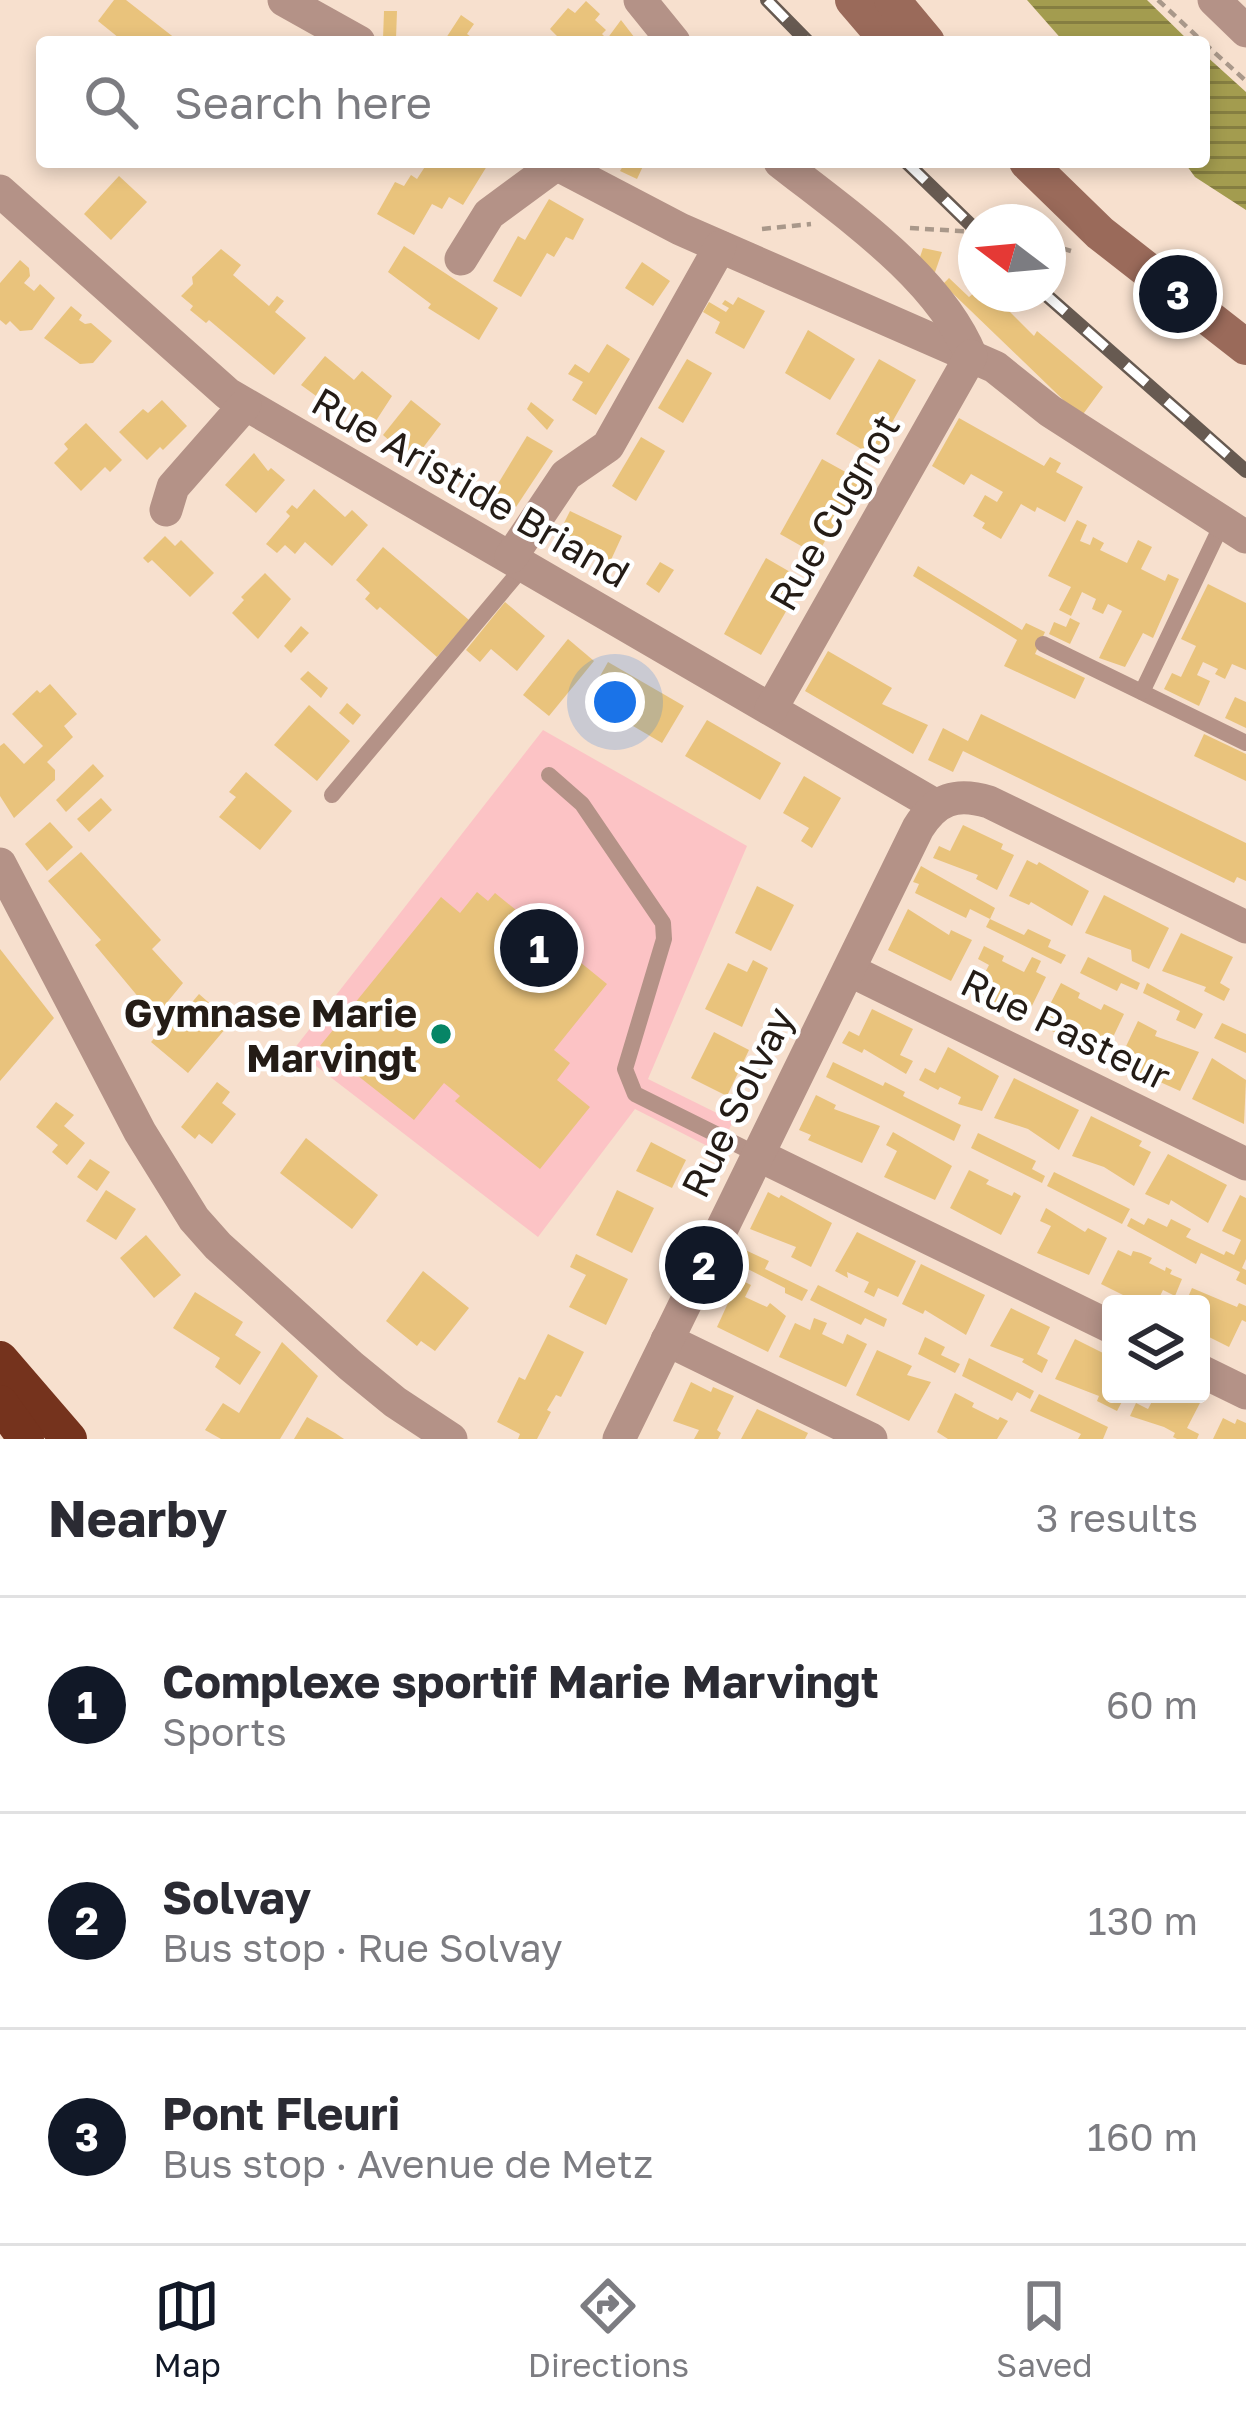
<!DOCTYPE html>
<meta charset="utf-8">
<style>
:root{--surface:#fff;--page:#f7f7f7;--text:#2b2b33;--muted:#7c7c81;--line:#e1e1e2;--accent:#111827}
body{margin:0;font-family:"Golos Text",sans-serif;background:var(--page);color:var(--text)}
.controls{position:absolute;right:36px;bottom:36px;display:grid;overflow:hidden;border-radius:12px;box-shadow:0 6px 18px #0003}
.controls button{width:108px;height:108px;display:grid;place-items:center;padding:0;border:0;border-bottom:3px solid var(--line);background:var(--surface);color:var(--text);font:60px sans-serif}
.compass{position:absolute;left:958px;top:204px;width:108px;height:108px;border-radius:50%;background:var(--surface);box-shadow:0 6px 18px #0003;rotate:286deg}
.you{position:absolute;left:615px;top:702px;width:42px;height:42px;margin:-30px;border:9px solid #fff;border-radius:50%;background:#1a73e8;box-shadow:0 0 0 18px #1a73e833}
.badge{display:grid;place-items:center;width:78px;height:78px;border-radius:50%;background:var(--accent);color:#fff;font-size:39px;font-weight:700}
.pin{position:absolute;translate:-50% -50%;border:6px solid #fff;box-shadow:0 3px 12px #0006}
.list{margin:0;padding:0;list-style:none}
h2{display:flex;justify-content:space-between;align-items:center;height:156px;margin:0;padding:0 48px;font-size:51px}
h2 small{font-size:39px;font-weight:400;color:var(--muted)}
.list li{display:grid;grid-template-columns:78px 1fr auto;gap:36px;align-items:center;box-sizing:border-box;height:216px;padding:0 48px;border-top:3px solid var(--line)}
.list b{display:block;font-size:45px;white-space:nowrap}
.list p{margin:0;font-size:39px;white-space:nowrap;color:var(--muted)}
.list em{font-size:39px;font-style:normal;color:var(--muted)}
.icon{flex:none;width:66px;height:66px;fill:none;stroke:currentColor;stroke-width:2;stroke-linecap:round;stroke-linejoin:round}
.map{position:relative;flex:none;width:1246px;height:1439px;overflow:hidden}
.search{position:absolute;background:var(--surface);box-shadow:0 6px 18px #0003;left:36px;right:36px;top:36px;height:132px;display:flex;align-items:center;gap:30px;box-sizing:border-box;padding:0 42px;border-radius:12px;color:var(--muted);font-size:45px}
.sheet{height:804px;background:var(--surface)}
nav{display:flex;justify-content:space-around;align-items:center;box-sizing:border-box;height:168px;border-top:3px solid var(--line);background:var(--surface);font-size:33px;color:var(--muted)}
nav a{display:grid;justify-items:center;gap:6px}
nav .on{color:var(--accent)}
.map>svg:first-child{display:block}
.green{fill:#fcc3c5}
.water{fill:url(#water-rules)}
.building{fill:#e9c37c}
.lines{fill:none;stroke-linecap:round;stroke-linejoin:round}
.path{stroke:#a9988a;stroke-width:4.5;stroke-dasharray:9 6;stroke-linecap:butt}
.lane{stroke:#b49287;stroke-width:16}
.street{stroke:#b49287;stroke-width:33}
.secondary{stroke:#9a6a5a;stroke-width:36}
.highway{stroke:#75331d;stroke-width:36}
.rail-casing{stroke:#675a51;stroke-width:14}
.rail{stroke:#fff;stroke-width:9;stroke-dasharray:27;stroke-linecap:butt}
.poi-dot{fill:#068566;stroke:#fff;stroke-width:4.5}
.labels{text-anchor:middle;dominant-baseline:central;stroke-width:9;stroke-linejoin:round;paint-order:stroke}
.street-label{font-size:39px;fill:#241c16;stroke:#fff}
.poi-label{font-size:39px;font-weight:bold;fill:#241c16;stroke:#fff;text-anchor:end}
</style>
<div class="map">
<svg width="1246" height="1439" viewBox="0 0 1246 1439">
<defs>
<pattern id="water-rules" width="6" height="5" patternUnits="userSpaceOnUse" patternTransform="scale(3)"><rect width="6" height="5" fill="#a39c4f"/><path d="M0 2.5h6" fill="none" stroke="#857e41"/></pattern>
</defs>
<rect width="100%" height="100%" fill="#f7e0ce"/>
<polygon class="green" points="543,730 747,846 648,1079 733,1121 719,1152 635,1109 538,1237 294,1049"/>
<g class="water">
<polygon points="1027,0 1147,0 1190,42 1064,42"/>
<polygon points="1204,54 1246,92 1246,210 1195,177 1184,162 1204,162"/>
</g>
<g class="building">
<polygon points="114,0 126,0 176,39 124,42 98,21"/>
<polygon points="586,1 600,14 595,20 606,30 602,34 607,39 621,20 638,42 563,42 550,29 568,8 575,13"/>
<polygon points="384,11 397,11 396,39 383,39"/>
<polygon points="461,15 474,24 467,34 478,42 451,42 446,38"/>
<polygon points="428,162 481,162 487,166 463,205 449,197 442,209 432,204 414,235 377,214 395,182 404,186 411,175 417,179"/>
<polygon points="616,162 645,162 637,179 620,171 623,166"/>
<polygon points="119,176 147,202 111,240 84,214"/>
<polygon points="549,199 584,219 573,240 566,237 554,257 547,253 521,297 493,281 518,236 525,240"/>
<polygon points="404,246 498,308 479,340 428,308 431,304 388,272"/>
<polygon points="923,248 942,252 934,275 919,260"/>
<polygon points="221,249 241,265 233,275 269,306 277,296 284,301 275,312 306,338 274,375 209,320 206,323 190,310 193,306 181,296 193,284 192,277"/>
<polygon points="20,260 29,268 30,276 24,283 34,291 40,284 55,298 32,330 20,331 10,321 6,325 0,320 0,283"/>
<polygon points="642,262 670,281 653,306 625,288"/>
<polygon points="949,278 969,297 975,292 990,307 996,298 1034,336 1037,331 1103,387 1081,417 943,284"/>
<polygon points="738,297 765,311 744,349 715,333 720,322 703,312 709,302 726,312 729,308 722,304 725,300 733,305"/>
<polygon points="71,306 82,315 79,320 85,324 91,323 112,341 93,363 80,364 44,338"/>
<polygon points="808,330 855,359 830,400 785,373"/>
<polygon points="607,344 630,359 596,415 572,400 583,382 568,374 575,364 589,373"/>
<polygon points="325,356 354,380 362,371 392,396 370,430 350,410 345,417 301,385"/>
<polygon points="687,359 712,373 683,423 658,408"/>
<polygon points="879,359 916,380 873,456 836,434"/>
<polygon points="162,400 187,426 163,450 160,447 147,460 119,432 143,409 148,413"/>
<polygon points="411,400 441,424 413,461 383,435"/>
<polygon points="531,402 554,420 547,430 527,409"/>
<polygon points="959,418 1044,466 1050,457 1061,463 1056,472 1083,487 1065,522 1037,507 1035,512 1021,504 1001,539 982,528 985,523 973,516 985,495 997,502 1003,492 971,474 964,485 932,466"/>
<polygon points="86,423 122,460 110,472 105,467 81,491 54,463 68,449 64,444"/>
<polygon points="527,436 553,451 516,507 493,492"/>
<polygon points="641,437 665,451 636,501 612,486"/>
<polygon points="254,453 268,471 271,468 285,480 256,513 225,485"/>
<polygon points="822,459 860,480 817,555 780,534"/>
<polygon points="314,489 345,517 352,510 368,525 332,566 305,542 295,554 285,545 277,553 266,544 290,516 286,512 292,505 297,509"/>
<polygon points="570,511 622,536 610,562 557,537"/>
<polygon points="1077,520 1087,525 1080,541 1090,545 1093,537 1104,543 1100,550 1127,563 1138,540 1152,547 1141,569 1165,581 1168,574 1179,579 1153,638 1143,633 1125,667 1099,658 1122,611 1108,604 1103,614 1092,609 1096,599 1082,592 1071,616 1059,610 1071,587 1048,576"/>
<polygon points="165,536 175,546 181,540 214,573 190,597 152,560 148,563 143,558"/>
<polygon points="383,547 469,620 437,657 380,607 377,610 365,599 370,593 356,580"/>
<polygon points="766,558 804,580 761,655 724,634"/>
<polygon points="660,562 674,570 659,593 646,584"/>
<polygon points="918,566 1022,630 1026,623 1045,632 1035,654 1085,678 1075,699 1004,666 1017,640 913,576"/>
<polygon points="265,573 291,599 258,639 232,613 244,600 241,597"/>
<polygon points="1208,584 1246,603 1246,670 1232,664 1225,679 1215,674 1218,669 1203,662 1197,675 1210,681 1199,706 1164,689 1172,673 1181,677 1196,646 1181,639"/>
<polygon points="505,602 545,636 517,671 491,649 480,662 466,650"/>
<polygon points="1070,618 1080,623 1070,644 1049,634 1054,622 1066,627"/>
<polygon points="301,626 309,633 291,653 284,646"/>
<polygon points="568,639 594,661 549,716 523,695"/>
<polygon points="828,651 892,688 882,704 928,725 913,754 805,691"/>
<polygon points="608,662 684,706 662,743 587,699"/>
<polygon points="308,671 328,688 321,698 300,679"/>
<polygon points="50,684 77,714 64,726 73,737 47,762 55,770 55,780 14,818 0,796 0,746 4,743 24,764 43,746 12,714 37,690 40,693"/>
<polygon points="1235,697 1246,702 1246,728 1225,718"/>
<polygon points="347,703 361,715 353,725 339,713"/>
<polygon points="309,705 350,741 317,781 274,745"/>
<polygon points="981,714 1246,843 1246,881 1237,877 1234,883 963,751 953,772 928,760 943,728 968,741"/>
<polygon points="707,720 781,763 760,800 685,756"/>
<polygon points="1204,734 1246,754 1246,781 1194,756"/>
<polygon points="93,764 104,776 66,812 56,800"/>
<polygon points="246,772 292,811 260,850 219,817 236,797 229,792"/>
<polygon points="804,776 841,798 812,848 801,841 809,828 783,813"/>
<polygon points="101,798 112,810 89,832 77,819"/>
<polygon points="50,822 73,847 47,871 25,844"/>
<polygon points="963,825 1003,844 1001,849 1014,855 997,890 976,879 978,875 933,858 939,846 950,851"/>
<polygon points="81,852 161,940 152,949 183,983 155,1017 95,945 101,940 48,881"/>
<polygon points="1027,860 1037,865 1039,862 1089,891 1072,926 1031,902 1029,905 1009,896"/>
<polygon points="921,866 995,908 990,919 970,909 966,918 915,893 919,884 913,882"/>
<polygon points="757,886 794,905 771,951 735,933"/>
<polygon points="477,892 488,901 495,893 607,984 554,1050 570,1063 557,1080 590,1107 540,1169 455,1101 460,1096 444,1083 414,1120 320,1046 441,897 460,913"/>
<polygon points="1104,895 1169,928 1149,969 1132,961 1131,950 1085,933"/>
<polygon points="908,909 949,935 951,930 972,940 951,981 888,950"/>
<polygon points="990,919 1024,935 1028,929 1051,940 1048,947 1066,955 1061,964 986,927"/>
<polygon points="1181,933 1233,957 1220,983 1230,989 1224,1001 1204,991 1206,987 1162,971"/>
<polygon points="984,946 1004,956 1002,961 1024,972 1032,957 1041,961 1036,972 1046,977 1028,1014 1016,1008 1014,1012 975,992 989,965 978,959"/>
<polygon points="0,949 54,1018 0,1081"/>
<polygon points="1088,957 1140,983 1137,990 1121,983 1117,991 1080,973"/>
<polygon points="753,960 768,968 742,1027 705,1009 728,963 747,972"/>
<polygon points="1061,983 1080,993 1078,998 1101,1010 1104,1004 1124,1014 1104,1056 1052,1031 1054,1026 1042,1020"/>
<polygon points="1147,983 1203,1014 1195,1029 1176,1020 1180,1011 1143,993"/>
<polygon points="199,994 231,1022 188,1073 151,1042 168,1023 172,1026"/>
<polygon points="872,1009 913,1029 900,1055 913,1061 906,1074 864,1049 862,1053 842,1043 849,1031 859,1036"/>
<polygon points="1138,1021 1157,1031 1155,1036 1199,1052 1180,1091 1129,1068 1131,1064 1120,1059"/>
<polygon points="1222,1023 1246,1034 1246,1053 1214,1038"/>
<polygon points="714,1032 749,1050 727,1096 691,1078"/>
<polygon points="948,1047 999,1076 982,1111 958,1104 961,1097 940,1087 938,1090 919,1080 925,1068 935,1073"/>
<polygon points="1212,1058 1246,1080 1244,1124 1192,1099"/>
<polygon points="833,1062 883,1086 885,1082 905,1092 903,1096 961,1125 954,1141 826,1077"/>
<polygon points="1014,1078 1079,1110 1059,1150 1028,1129 994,1118"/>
<polygon points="217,1082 230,1092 222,1103 236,1114 212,1144 199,1134 195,1139 181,1127"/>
<polygon points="816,1095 836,1105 834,1109 880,1126 862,1163 808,1140 811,1135 799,1130"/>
<polygon points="56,1102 74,1115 64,1126 85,1143 67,1165 52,1152 58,1145 36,1127"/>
<polygon points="1091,1116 1142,1141 1139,1146 1151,1152 1134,1186 1104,1167 1072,1156"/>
<polygon points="893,1132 952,1166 935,1200 884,1177 897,1151 886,1145"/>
<polygon points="978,1133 1036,1161 1032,1169 1045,1176 1042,1183 971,1148"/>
<polygon points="306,1138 378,1195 352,1229 280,1173"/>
<polygon points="651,1142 686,1160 672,1188 636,1171"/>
<polygon points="1168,1154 1227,1185 1208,1223 1171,1200 1169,1205 1145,1194"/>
<polygon points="90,1159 110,1172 97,1191 77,1177"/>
<polygon points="969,1170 989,1180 986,1184 1012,1196 1014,1192 1021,1196 1001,1235 950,1208"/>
<polygon points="1054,1172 1130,1209 1122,1224 1047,1186"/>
<polygon points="106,1190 136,1209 116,1240 86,1221"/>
<polygon points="617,1190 654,1208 632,1253 596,1235"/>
<polygon points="768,1192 779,1198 781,1195 832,1223 811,1267 791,1257 796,1247 750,1229"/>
<polygon points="1240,1195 1246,1198 1246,1259 1242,1268 1246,1270 1246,1285 1236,1280 1240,1272 1201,1253 1196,1264 1127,1226 1131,1218 1144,1225 1148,1218 1167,1227 1171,1219 1191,1229 1186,1237 1224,1255 1226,1251 1234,1255 1241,1240 1222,1231"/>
<polygon points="1046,1208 1085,1232 1088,1228 1107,1238 1089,1275 1037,1253 1051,1226 1040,1221"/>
<polygon points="857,1232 916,1261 898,1297 878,1288 874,1297 864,1292 869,1282 847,1272 848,1278 835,1271"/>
<polygon points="146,1235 181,1275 154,1298 120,1258"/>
<polygon points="741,1248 769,1261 765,1269 808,1290 802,1301 785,1293 785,1288 734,1262"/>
<polygon points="1118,1250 1131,1256 1133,1251 1141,1253 1152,1258 1149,1263 1165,1271 1166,1267 1172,1270 1170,1274 1182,1279 1175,1296 1163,1290 1156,1304 1141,1304 1101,1284"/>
<polygon points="576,1254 628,1279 606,1325 569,1307 586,1275 570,1267"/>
<polygon points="921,1264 985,1295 966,1335 925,1310 923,1314 902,1304"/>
<polygon points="423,1271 469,1308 435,1351 421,1341 417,1346 386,1321"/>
<polygon points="739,1279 751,1285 745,1297 767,1307 770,1303 786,1316 768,1352 717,1327"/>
<polygon points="818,1285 887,1319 884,1327 865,1318 861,1325 810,1300"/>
<polygon points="1192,1288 1237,1307 1239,1303 1246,1306 1246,1322 1242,1320 1229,1347 1201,1333 1201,1304 1185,1304"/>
<polygon points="195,1292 243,1322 235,1335 261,1352 240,1385 215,1367 220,1358 173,1328"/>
<polygon points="1011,1308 1050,1327 1037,1354 1048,1360 1042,1373 1022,1362 1024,1359 990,1346"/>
<polygon points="814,1318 827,1323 822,1334 843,1344 847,1334 867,1344 846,1387 779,1357 795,1323 810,1330"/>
<polygon points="548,1334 584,1352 561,1397 556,1395 547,1410 551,1412 537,1439 518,1439 520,1434 497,1422 519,1377 525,1380"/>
<polygon points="925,1337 945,1347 941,1355 960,1364 955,1373 918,1354"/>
<polygon points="1075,1339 1111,1357 1111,1394 1126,1394 1117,1411 1097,1401 1099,1396 1055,1379"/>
<polygon points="282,1342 318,1376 280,1439 221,1439 205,1430 223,1403 239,1413"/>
<polygon points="877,1350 912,1366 907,1375 931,1382 909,1421 856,1395"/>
<polygon points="969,1358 1034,1391 1030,1399 1017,1392 1012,1401 962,1376"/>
<polygon points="691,1382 711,1392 713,1387 734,1396 717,1430 721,1433 718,1439 694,1439 699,1430 673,1421"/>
<polygon points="955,1393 974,1403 972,1407 998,1420 1000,1417 1008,1421 997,1439 948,1439 937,1432"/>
<polygon points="1039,1394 1108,1427 1103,1439 1078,1439 1081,1434 1030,1411"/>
<polygon points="1156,1394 1186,1394 1201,1401 1187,1428 1199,1434 1197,1439 1177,1439 1173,1437 1175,1433 1164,1427 1130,1416 1136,1403 1148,1409"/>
<polygon points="757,1409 808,1433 805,1439 741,1439"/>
<polygon points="307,1417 335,1433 344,1439 294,1439"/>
<polygon points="1223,1418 1235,1424 1237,1419 1246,1423 1246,1439 1213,1439"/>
</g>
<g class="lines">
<g class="path">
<polyline points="1158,0 1203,42"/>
<polyline points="1204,43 1246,81"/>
<polyline points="910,228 976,232"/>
<polyline points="762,229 811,224"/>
<polyline points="1048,244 1071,251"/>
</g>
<g class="lane">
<polyline points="1043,644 1246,743"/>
<polyline points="1142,692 1223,522"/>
<polyline points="549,775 582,804 663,923 664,939 625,1069 635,1094 758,1155"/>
<polyline points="332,795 524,566"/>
</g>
<g class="street">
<polyline points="284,0 359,42"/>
<polyline points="640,0 674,42"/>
<polyline points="1214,0 1246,31"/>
<polyline points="552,162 680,229 995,367 1050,411 1246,537"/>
<path d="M780,162C846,214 939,277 971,356"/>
<polyline points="0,191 228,394 935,805"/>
<polyline points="461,259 489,214 557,164"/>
<polyline points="166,510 173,487 245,405"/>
<polyline points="511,557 566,475 608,446 720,247"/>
<polyline points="771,709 971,356"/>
<polyline points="0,864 140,1132 194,1219 218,1246 351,1366 395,1402 451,1439"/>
<polyline points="849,970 1246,1164"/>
<polyline points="758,1155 1111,1327"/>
<polyline points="667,1340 871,1439"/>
<polyline points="1201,1371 1246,1393"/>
<path d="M619,1439L918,828C936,799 956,792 989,802L1246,927"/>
</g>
<g class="secondary">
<polyline points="853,0 889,42"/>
<polyline points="892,0 927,42"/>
<polyline points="1027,162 1100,233 1246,347"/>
</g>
<g class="highway">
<polyline points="0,1359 69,1439"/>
<polyline points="0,1403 26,1439"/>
</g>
<g class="rail-casing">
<g id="rail">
<polyline points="767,0 808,42"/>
<polyline points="906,162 976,230"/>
<polyline points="1045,294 1246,471"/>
</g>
</g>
<use href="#rail" class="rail"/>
</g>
<circle class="poi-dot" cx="441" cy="1034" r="12"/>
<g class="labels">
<g class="street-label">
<text transform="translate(471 487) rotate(30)">Rue Aristide Briand</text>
<text transform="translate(834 512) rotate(-60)">Rue Cugnot</text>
<text transform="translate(1066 1029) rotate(26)">Rue Pasteur</text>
<text transform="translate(737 1102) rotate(-64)">Rue Solvay</text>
</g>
<g class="poi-label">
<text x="417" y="1012">Gymnase Marie<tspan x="417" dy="45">Marvingt</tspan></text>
</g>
</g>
</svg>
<div class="controls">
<button><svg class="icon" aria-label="layers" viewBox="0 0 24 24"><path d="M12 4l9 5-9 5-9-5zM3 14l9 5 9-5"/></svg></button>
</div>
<svg class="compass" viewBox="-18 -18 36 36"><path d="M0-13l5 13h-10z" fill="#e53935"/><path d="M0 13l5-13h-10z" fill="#7c7c81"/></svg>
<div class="you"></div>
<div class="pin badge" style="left:539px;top:948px">1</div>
<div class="pin badge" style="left:704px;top:1265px">2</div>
<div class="pin badge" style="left:1178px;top:294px">3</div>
<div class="search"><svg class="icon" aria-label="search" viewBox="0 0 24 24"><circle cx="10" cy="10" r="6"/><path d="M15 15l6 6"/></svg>Search here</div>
</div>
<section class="sheet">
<h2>Nearby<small>3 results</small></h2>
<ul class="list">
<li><span class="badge">1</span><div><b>Complexe sportif Marie Marvingt</b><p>Sports</p></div><em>60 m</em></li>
<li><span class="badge">2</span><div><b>Solvay</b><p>Bus stop · Rue Solvay</p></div><em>130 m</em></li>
<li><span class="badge">3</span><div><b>Pont Fleuri</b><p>Bus stop · Avenue de Metz</p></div><em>160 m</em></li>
</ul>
</section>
<nav>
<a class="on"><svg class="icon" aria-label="map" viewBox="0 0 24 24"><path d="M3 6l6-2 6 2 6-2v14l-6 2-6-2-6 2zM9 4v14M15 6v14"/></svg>Map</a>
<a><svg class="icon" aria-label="directions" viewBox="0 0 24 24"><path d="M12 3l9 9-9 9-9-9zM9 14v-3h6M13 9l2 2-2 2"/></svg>Directions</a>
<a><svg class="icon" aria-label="saved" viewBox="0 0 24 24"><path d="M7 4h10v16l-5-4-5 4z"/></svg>Saved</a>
</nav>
